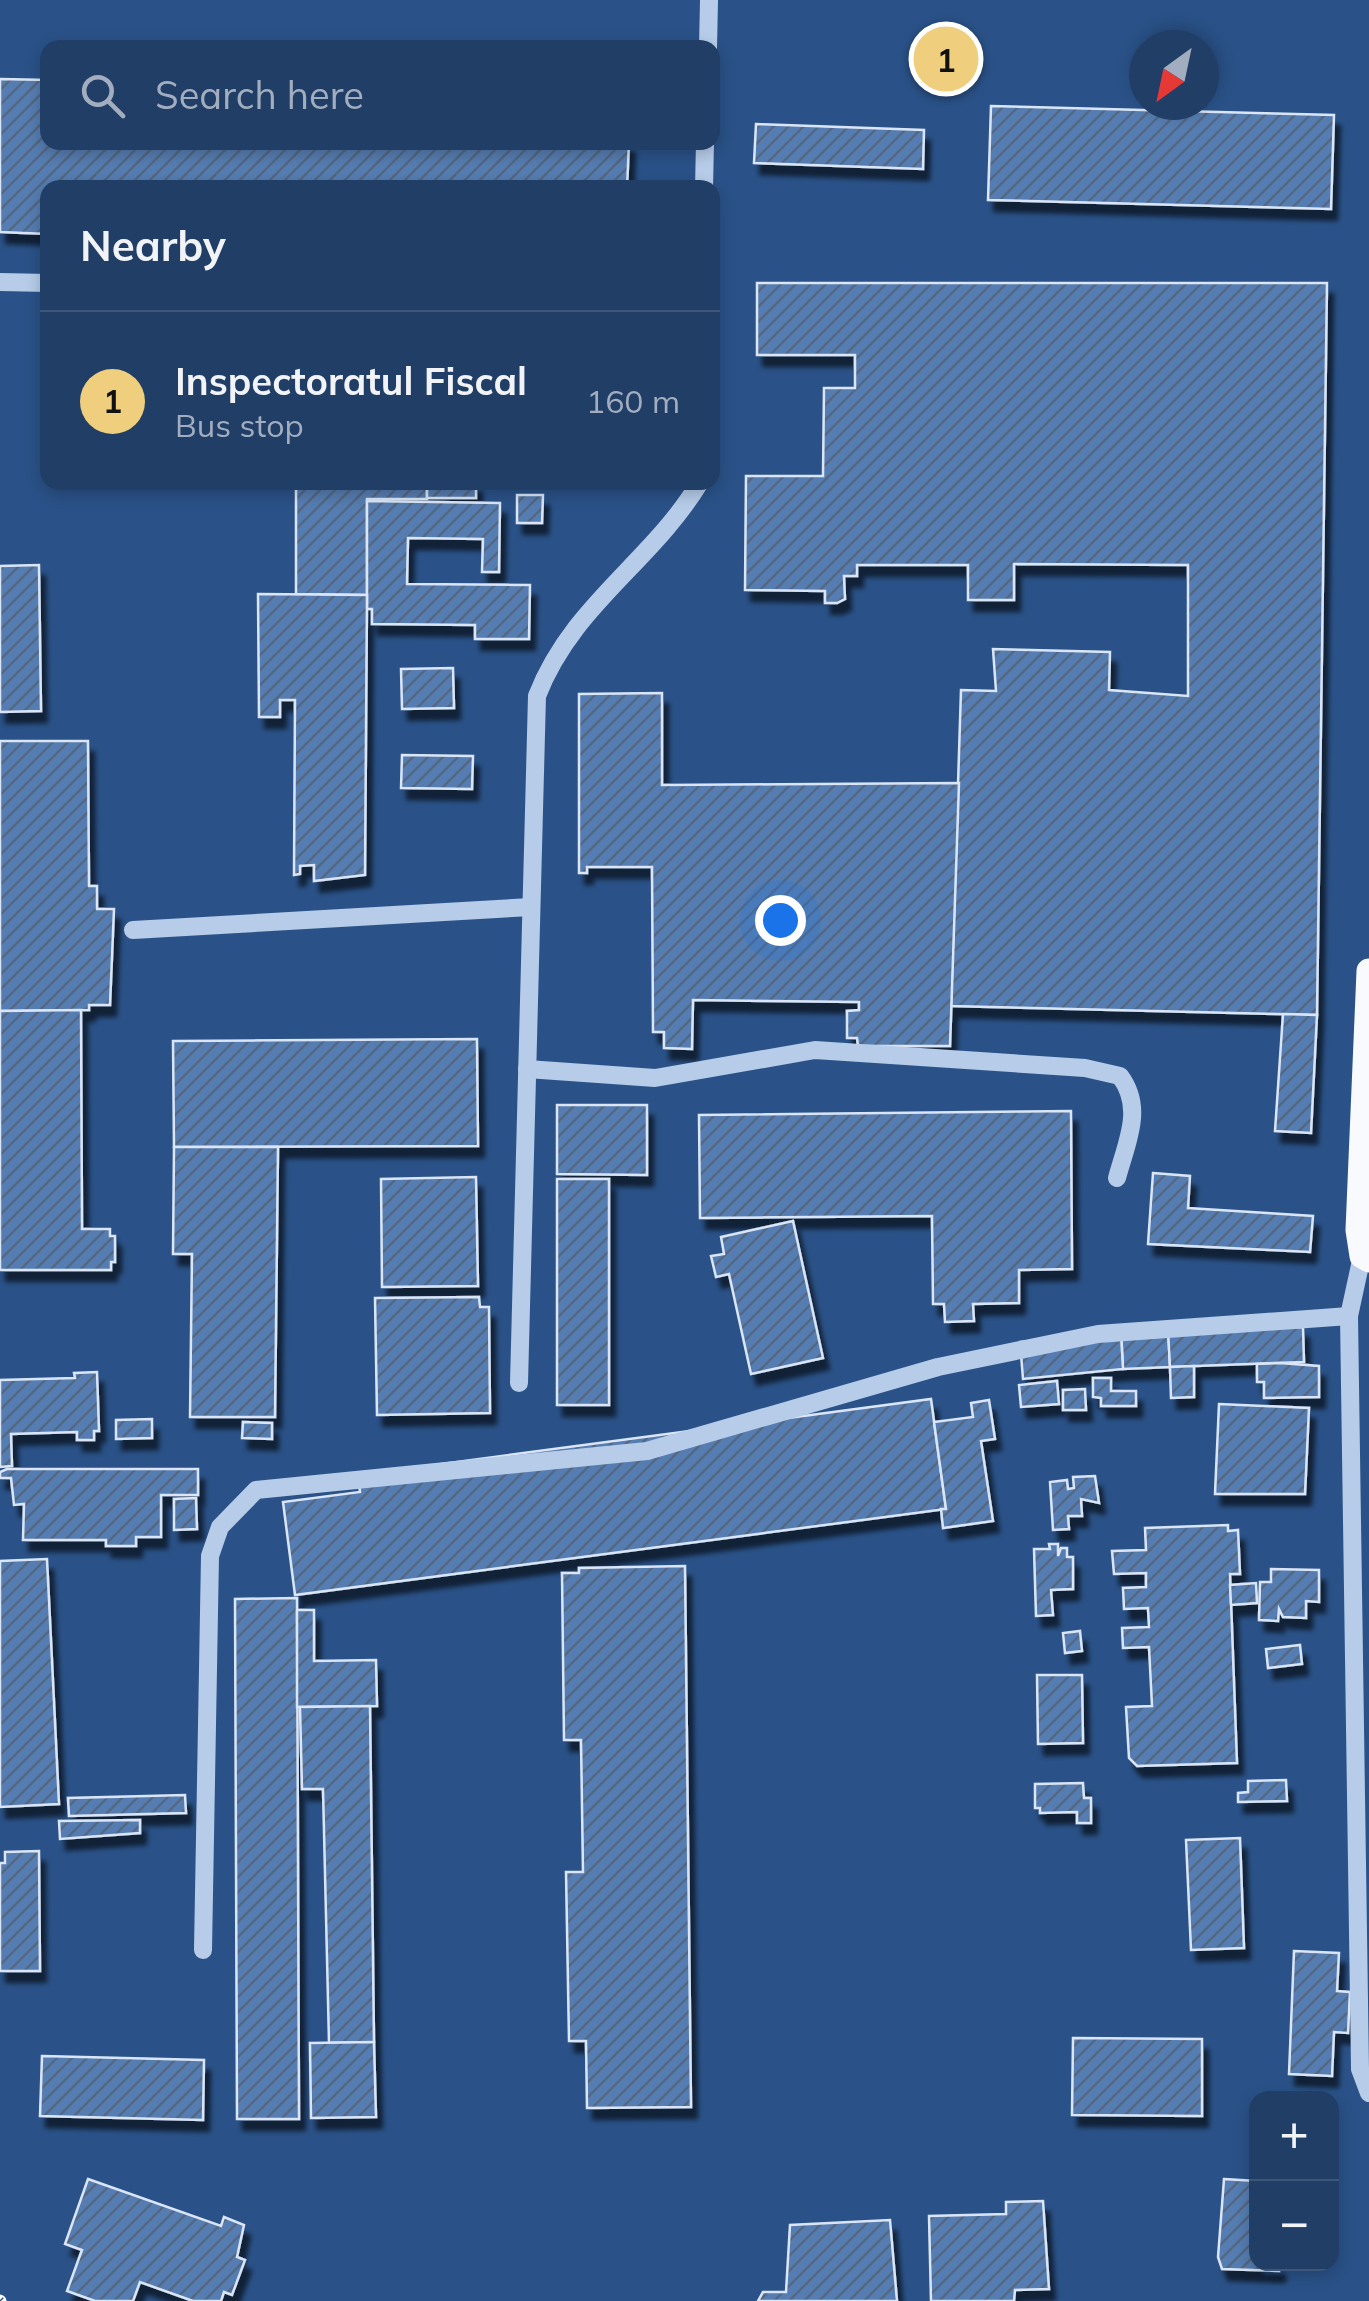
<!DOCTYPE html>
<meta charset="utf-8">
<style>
:root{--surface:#203e66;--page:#28456c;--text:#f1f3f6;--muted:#a2aebf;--line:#3d577a;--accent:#efcf7e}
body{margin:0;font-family:Mulish,sans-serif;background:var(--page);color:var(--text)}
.controls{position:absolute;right:30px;bottom:30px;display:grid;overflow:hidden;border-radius:20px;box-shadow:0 5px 15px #0003}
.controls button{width:90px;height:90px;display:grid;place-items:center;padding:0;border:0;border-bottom:2px solid var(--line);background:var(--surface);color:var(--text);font:50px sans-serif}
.compass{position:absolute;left:1129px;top:30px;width:90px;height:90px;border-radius:50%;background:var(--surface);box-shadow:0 5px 15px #0003;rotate:213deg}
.you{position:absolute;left:780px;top:920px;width:35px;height:35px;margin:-25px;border:8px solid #fff;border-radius:50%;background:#1a73e8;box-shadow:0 0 0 15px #1a73e833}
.badge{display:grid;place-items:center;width:65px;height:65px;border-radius:50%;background:var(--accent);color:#111;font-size:32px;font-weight:700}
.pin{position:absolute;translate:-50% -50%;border:5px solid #fff;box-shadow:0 2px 10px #0006}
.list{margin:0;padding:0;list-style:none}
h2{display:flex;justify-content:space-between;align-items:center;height:130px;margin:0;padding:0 40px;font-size:42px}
h2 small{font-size:32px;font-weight:400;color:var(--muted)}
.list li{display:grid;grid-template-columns:65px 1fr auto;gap:30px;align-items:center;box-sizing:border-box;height:180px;padding:0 40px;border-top:2px solid var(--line)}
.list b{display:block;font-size:38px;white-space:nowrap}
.list p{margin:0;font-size:32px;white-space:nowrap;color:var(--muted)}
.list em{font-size:32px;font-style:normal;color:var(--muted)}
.icon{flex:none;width:55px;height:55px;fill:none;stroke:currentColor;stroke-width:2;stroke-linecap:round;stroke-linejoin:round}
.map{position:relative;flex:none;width:1369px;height:2301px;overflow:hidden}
.search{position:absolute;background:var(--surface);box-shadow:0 5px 15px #0003;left:40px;top:40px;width:680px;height:110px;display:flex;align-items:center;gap:25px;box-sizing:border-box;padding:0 35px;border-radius:20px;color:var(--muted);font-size:38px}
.panel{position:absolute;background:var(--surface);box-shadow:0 5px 15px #0003;left:40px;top:180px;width:680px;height:310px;border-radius:20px}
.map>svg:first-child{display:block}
.building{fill:url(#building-hatch);stroke:#dae6f7;stroke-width:2.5;filter:url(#shadow)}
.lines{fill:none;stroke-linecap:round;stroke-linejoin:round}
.minor{stroke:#b6cce8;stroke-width:18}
.major{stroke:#f8fafe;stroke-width:25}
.rail-casing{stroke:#fff;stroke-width:11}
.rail{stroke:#2a5288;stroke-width:8;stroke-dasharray:22;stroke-linecap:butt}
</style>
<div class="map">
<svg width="1369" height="2301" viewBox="0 0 1369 2301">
<defs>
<pattern id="building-hatch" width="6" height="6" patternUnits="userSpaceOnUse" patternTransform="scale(2.5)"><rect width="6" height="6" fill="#567db1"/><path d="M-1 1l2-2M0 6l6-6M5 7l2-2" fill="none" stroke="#526784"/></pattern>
<filter id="shadow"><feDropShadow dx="6" dy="11" stdDeviation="2.5" flood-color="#0009"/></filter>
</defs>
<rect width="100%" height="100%" fill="#2a5288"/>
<g class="building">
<polygon points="0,79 48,80 48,142 629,142 627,188 48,188 48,234 0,232"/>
<polygon points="991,106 1334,115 1331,209 988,200"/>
<polygon points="756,124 924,130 923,169 754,163"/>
<polygon points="757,283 1327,283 1317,1015 951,1006 961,690 996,691 993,649 1110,652 1109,690 1188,696 1188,565 1014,564 1014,600 968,600 968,565 857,565 857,576 844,576 845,599 837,603 825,603 825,591 745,590 746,476 823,476 824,388 855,388 855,355 757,355"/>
<polygon points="296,482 427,482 427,499 367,499 367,595 296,594"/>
<rect x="427" y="482" width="49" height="16"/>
<polygon points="517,495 543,495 542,523 517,523"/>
<polygon points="367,501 500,503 499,572 482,572 483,539 408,538 407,584 530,585 529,639 475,639 475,625 372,624 372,609 367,609"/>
<polygon points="39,565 41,711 0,712 0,566"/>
<polygon points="258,594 367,595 365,875 314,881 314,865 300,866 300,874 294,875 295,700 280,700 280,717 259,717"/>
<polygon points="453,668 454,708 402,709 401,669"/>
<polygon points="662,693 662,785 959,783 950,1046 858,1046 857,1038 847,1038 847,1011 859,1010 859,1002 693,1000 692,1049 664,1048 664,1032 653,1032 652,867 587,867 587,873 579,873 579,694"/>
<polygon points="0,741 88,741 89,886 97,886 97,909 114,909 110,1005 89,1005 89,1010 0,1011"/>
<polygon points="402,755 473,756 472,789 401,788"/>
<polygon points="81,1010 82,1229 110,1229 110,1236 115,1236 115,1262 111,1262 111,1270 0,1270 0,1011"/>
<polygon points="1283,1014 1317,1015 1311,1133 1275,1131"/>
<polygon points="477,1039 478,1146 174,1147 173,1041"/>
<polygon points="557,1105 647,1105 647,1175 557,1174"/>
<polygon points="1071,1111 1072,1269 1019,1270 1019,1303 973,1304 974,1321 945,1322 944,1304 933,1304 932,1216 700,1218 699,1115"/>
<polygon points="174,1147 278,1147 275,1417 190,1417 192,1254 173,1254"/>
<polygon points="1153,1173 1190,1176 1188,1208 1313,1216 1310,1252 1148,1244"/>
<polygon points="476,1177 478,1286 382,1287 381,1179"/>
<rect x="557" y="1179" width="52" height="226"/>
<polygon points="793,1221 823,1358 751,1374 729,1274 716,1277 711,1256 724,1254 721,1237"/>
<polygon points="479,1297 480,1307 489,1307 490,1413 377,1415 375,1298"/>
<polygon points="1168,1326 1170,1367 1123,1369 1121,1328"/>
<polygon points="1303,1327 1304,1362 1170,1367 1168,1331"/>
<polygon points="1121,1334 1123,1369 1023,1379 1020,1342"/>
<polygon points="1280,1363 1319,1366 1319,1397 1264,1398 1264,1382 1257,1382 1257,1364"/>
<polygon points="1194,1366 1194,1397 1171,1398 1170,1367"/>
<polygon points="97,1372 99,1431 94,1431 94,1440 77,1440 77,1432 11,1434 12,1466 0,1467 0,1380 75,1378 74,1373"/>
<polygon points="1093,1378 1111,1378 1111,1391 1136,1391 1136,1406 1101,1406 1101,1398 1093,1397"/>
<polygon points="1057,1381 1059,1404 1021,1407 1019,1385"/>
<polygon points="1085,1389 1086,1410 1063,1410 1063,1390"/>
<polygon points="931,1399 946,1509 295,1595 283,1502 360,1492 358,1475"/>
<polygon points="989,1400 995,1439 981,1441 993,1521 943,1528 941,1509 946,1509 934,1422 973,1417 971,1403"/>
<polygon points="1219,1404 1309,1408 1305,1494 1215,1494"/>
<polygon points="152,1419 152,1438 116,1439 116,1420"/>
<polygon points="243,1422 272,1423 272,1439 242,1438"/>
<polygon points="7,1469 198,1469 198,1495 161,1495 161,1537 136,1537 136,1546 106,1546 106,1540 23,1540 24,1504 14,1505 11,1478 0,1478 0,1472"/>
<polygon points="1095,1476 1099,1503 1081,1499 1082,1516 1068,1516 1069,1529 1053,1530 1050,1482 1067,1480 1068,1489 1074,1488 1073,1477"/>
<polygon points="196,1498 197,1529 174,1530 174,1499"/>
<polygon points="1228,1525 1228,1531 1238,1530 1240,1574 1230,1574 1237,1763 1137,1766 1129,1758 1126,1707 1152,1706 1149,1647 1123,1648 1122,1628 1149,1627 1148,1608 1124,1609 1123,1588 1146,1587 1146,1573 1114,1574 1112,1551 1146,1550 1145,1528"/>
<polygon points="1049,1544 1058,1544 1058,1556 1061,1548 1067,1548 1067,1557 1073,1557 1073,1589 1051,1590 1053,1615 1036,1616 1034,1549 1050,1549"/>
<polygon points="47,1559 59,1804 0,1807 0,1561"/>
<polygon points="685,1566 691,2107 587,2108 586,2041 569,2041 566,1872 583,1872 581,1740 564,1740 562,1573 579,1573 579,1568"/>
<polygon points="1271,1569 1319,1570 1319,1602 1306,1601 1306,1618 1283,1617 1279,1609 1278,1621 1259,1620 1260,1582 1271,1582"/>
<polygon points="1256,1583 1257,1603 1231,1605 1230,1585"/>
<polygon points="297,1598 299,2119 237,2119 235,1599"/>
<polygon points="297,1610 314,1610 314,1661 376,1660 377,1706 297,1707"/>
<polygon points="1080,1631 1082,1651 1065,1653 1063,1633"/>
<polygon points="1300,1645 1302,1664 1268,1668 1266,1649"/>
<polygon points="1037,1675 1082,1675 1083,1743 1038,1744"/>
<polygon points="370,1706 374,2042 329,2043 323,1789 302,1789 300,1707"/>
<polygon points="1286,1780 1287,1801 1238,1802 1238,1793 1248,1792 1248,1781"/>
<polygon points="1083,1783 1084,1798 1091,1798 1091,1823 1077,1823 1077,1812 1040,1813 1040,1808 1035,1808 1035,1784"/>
<polygon points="185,1795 186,1813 69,1816 68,1798"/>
<polygon points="140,1820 140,1833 60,1839 59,1821"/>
<polygon points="1240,1838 1244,1948 1191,1950 1186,1840"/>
<polygon points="39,1851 40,1971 0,1971 0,1863 5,1863 5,1852"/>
<polygon points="1294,1951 1339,1953 1337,1991 1350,1992 1348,2033 1334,2032 1332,2076 1289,2074"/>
<polygon points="1073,2038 1202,2039 1202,2116 1072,2115"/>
<polygon points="374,2042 376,2117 311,2118 310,2043"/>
<polygon points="42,2056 204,2060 203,2120 40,2116"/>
<polygon points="88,2179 221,2226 224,2217 244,2225 237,2257 245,2260 232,2295 224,2292 221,2301 193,2301 140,2282 133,2301 95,2301 67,2291 82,2250 65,2244"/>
<polygon points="1224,2179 1256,2181 1256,2264 1279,2264 1279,2271 1222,2269 1218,2257"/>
<polygon points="1043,2201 1049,2289 1015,2290 1014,2301 931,2301 929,2216 1006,2214 1006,2202"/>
<polygon points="890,2220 897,2301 758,2301 763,2292 786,2292 790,2225"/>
</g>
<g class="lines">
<g class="minor">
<polyline points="708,48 709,0"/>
<polyline points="704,188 705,142"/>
<polyline points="0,282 48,283"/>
<polyline points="133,930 531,907"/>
<path d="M527,1069L655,1078L815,1050L1085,1068L1120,1076C1144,1108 1127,1141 1117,1178"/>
<polyline points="1362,1256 1349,1316 1360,2069 1369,2093"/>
<path d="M519,1383L537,696C572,605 652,562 700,482"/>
<polyline points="203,1950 210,1556 220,1527 256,1490 647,1451 938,1367 1098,1334 1349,1316"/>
</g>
<polyline class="major" points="1369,971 1358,1230 1362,1256 1369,1260"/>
<g class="rail-casing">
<polyline id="rail" points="0,2300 1,2301"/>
</g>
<use href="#rail" class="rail"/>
</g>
</svg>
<div class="controls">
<button>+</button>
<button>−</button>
</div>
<svg class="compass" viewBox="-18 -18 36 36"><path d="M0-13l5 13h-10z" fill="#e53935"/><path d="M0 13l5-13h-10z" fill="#a2aebf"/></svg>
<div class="you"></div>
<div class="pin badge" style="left:946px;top:59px">1</div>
<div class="search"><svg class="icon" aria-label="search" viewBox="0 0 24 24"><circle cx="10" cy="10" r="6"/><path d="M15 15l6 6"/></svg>Search here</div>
<section class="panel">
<h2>Nearby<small></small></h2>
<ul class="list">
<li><span class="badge">1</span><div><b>Inspectoratul Fiscal</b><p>Bus stop</p></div><em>160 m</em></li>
</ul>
</section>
</div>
